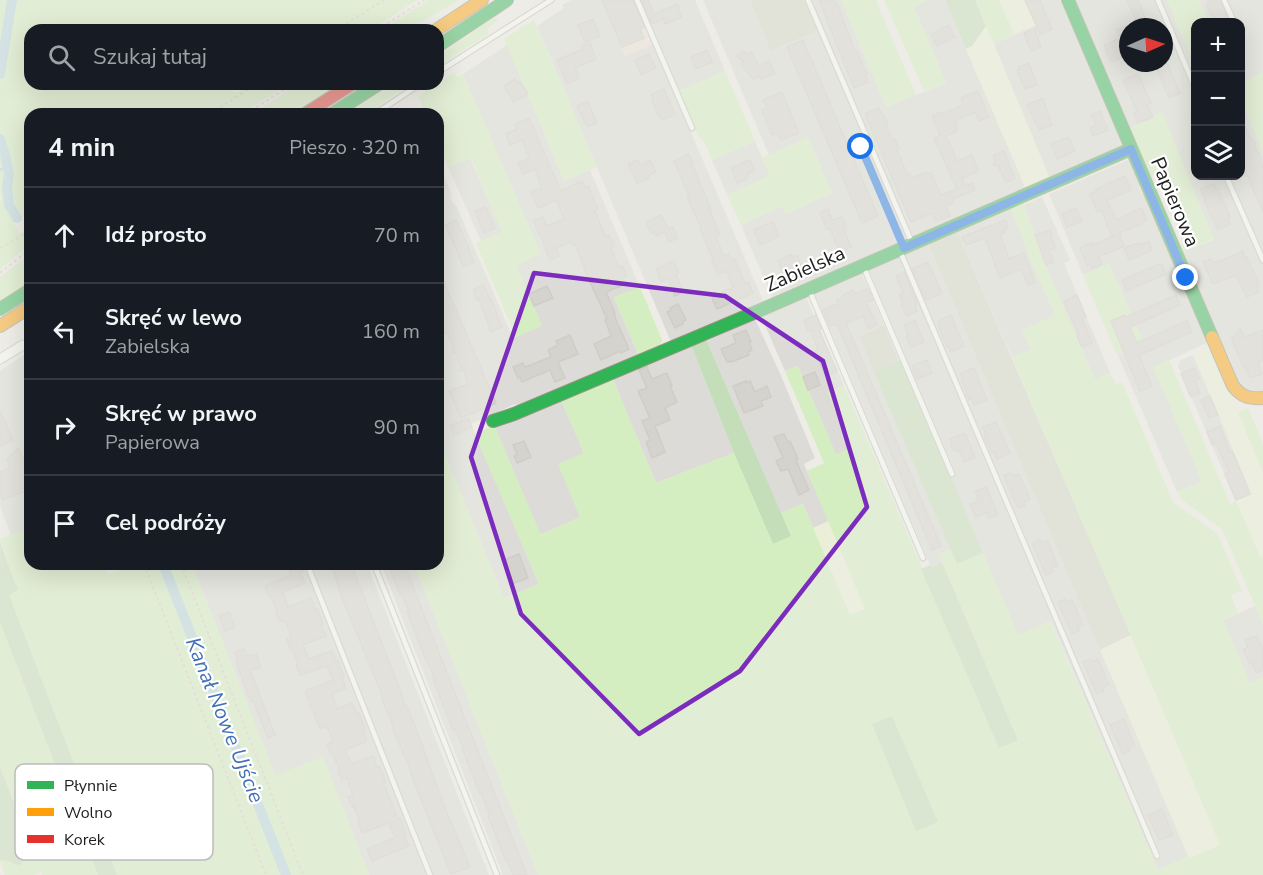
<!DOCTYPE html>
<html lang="pl">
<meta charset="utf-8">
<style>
:root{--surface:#171b24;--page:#242831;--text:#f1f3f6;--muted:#9ea1a6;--line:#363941}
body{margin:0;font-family:"Nunito Sans",sans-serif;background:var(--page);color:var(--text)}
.controls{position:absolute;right:18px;top:18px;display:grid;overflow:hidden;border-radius:12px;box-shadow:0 6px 24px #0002}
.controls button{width:54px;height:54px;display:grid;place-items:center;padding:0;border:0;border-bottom:2px solid var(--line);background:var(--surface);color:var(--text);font:30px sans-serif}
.compass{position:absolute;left:1119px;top:18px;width:54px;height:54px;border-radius:50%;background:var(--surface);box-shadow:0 6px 24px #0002;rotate:87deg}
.stop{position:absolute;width:18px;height:18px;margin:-14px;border:4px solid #1a73e8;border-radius:50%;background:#fff}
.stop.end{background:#1a73e8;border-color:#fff;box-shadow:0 2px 6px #0008}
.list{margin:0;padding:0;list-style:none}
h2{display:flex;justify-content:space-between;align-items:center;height:78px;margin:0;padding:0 24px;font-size:26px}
h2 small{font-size:20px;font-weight:400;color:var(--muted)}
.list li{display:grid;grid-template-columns:39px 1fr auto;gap:18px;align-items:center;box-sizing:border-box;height:96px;padding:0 24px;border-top:2px solid var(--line)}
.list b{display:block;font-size:22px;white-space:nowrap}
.list p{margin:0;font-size:20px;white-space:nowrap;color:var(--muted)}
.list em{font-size:20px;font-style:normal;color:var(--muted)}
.icon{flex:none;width:33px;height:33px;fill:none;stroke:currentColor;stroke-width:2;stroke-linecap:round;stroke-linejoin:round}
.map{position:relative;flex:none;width:1263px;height:875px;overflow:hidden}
.search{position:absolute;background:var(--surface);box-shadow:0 6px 24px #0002;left:24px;top:24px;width:420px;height:66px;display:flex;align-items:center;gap:15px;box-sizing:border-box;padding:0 21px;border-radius:18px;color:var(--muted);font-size:22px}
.panel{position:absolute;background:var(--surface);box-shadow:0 6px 24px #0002;left:24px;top:108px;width:420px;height:462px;border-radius:18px}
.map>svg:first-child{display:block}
.residential{fill:#dcdbd8;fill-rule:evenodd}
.commercial{fill:#f0dfda}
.construction{fill:#d6d7c7}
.farmland{fill:#ebefd8}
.grass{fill:#d5eec1}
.forest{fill:#c3deb8}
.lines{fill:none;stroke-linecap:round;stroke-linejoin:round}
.stream{stroke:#b6d6e3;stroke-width:3}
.canal{stroke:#b6d6e3;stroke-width:10}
.building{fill:#d5d3ce;stroke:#d0cdc7;stroke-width:1.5}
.lane-casing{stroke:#c5c5c2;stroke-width:7}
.street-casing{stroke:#c5c5c2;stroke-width:11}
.fast-casing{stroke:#93977d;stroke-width:14}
.slow-casing{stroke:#93977d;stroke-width:14}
.jam-casing{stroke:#93977d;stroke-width:14}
.path{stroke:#dbcdc9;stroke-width:2;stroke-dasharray:3 3;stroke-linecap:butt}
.lane{stroke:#fcfcfb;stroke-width:4.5}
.street{stroke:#fcfcfb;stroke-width:9}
.fast{stroke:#30b455;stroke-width:12}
.slow{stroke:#ff9f0a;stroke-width:12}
.jam{stroke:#e5322d;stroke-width:12}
.route{stroke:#1a73e8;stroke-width:8}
.marked{fill:none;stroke:#7b2cbf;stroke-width:4.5;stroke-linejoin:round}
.labels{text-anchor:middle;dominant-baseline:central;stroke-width:4.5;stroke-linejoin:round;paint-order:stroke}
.street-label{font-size:20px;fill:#1e1e1e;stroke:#fff}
.water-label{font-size:21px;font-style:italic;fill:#4170b7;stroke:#fff}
.key{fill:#fff;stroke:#bcbcbc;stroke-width:1.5}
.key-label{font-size:16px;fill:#1e1e1e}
</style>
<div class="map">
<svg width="1263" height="875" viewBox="0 0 1263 875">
<rect width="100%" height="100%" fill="#edece6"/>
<g class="residential">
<polygon points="571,0 602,0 625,55 653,44 764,303 671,342 537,26 564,8 562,5"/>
<polygon points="640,0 695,0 725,71 679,91"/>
<polygon points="703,0 750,0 772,51 818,31 804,0 841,0 886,107 946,83 914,7 928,0 945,0 1026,189 914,237 911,233 905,236 906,240 773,299 741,225 782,206 786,214 832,193 808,138 769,155"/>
<polygon points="1025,0 1060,0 1125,147 1050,179 994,44 1036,25"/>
<path d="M1074,0H1167L1195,66L1196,176H1240L1241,99L1263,152V394L1250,393L1237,387L1228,366L1231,361L1226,350L1220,348L1181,253L1214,240L1161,113L1129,128ZM1128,27H1164V63H1128Z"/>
<polygon points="1199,0 1263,0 1263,72 1241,84 1240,22 1208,22"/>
<polygon points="507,45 564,181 590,170 640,287 614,298 639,356 621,363 620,362 613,365 613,366 517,406 515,404 471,424 539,584 504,598 438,438 438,163 441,175 444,176 451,193 450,195 453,204 456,205 513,338 541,326 516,265 540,253 463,74"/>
<polygon points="755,141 770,176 727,195 712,160"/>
<polygon points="470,158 502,232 481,241 448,167"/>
<polygon points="1130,159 1141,184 1139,187 1142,194 1145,196 1209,342 1154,367 1202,482 1177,492 1118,355 1144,344 1109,264 1083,275 1049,194"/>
<polygon points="1042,197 1070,260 1064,263 1110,373 1095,380 1046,267 1024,205"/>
<polygon points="1011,208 1032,263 1055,315 1031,350 1012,357 957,231"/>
<polygon points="928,243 1188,856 1158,870 1051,621 1018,635 949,475 955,472 868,269"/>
<polygon points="861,272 884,325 859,336 951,549 939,554 942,562 931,567 814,292 834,285 836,282"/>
<polygon points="806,297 844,386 828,393 851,448 836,455 798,366 785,371 761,316"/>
<polygon points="755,319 782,378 815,458 804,464 829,521 813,528 803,504 781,513 707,341 729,331 729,329"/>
<polygon points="691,345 734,453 656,483 612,377"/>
<polygon points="30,351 30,528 11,535 0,506 0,371"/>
<polygon points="1193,355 1252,495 1236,501 1178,366 1181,360"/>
<polygon points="560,397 584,453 559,464 580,517 540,535 494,425"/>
<polygon points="192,564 367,564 489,875 369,875 323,758 275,775"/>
<polygon points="381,564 414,564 538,875 503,875"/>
<polygon points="1255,606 1263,624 1263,677 1250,683 1223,620"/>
</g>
<polygon class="commercial" points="602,0 634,0 653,44 625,56"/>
<g class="construction">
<polygon points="750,0 804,0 818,31 771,51"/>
<polygon points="957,231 1131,635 1100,650 928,243"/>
<polygon points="884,325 899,361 874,372 859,336"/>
</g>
<g class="farmland">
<polygon points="999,0 1025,0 1036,25 1014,34"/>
<polygon points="986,26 1050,179 1026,189 966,49 972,46"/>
<polygon points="1209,349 1226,388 1229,391 1263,473 1263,556 1260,557 1236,501 1252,494 1193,355"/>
<polygon points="829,521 865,609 850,616 813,528"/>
<polygon points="1131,635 1220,844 1189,858 1100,650"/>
</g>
<g class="grass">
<polygon points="0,0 417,0 371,30 30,30 30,84 220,84 237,93 250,84 288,84 241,114 30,114 30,227 23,216 13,222 19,233 30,228 30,245 0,269 0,203 1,200 0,190"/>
<polygon points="428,0 460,0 406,30 382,30"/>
<polygon points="841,0 876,0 916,95 886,107"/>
<polygon points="884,0 928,0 914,7 946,83 924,91"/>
<polygon points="975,0 999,0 1014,34 994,44"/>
<polygon points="1167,0 1199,0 1208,22 1196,22 1195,66"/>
<polygon points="494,18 498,19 497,21 488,28 487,31 488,34 438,66 438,56"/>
<polygon points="534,20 597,167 564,181 504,39"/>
<polygon points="725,71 755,141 712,160 704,141 699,138 679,91"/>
<polygon points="454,72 457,77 463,74 541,254 516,265 542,325 516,337 476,243 502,232 501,230 471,158 448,167 438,143 438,114 426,114 418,96"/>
<polygon points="1263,72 1263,152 1241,99 1241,84"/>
<polygon points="299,84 340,84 293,114 252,114"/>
<polygon points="394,84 411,84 365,114 347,114"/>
<path d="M1162,112L1214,239L1181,253L1180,250C1195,219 1176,202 1160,177L1152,176L1147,172L1129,128Z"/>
<polygon points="808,137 832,193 786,214 782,206 741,225 727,195 770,176 762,158"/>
<polygon points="1023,203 1046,267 1095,379 1110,373 1116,384 1122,382 1173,502 1216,533 1220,539 1242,591 1231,595 1238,613 1223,620 1250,683 1263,677 1263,875 538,875 414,564 438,564 438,438 504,598 539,584 475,434 494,425 541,535 580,517 558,464 584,453 560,397 612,377 656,483 734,453 773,544 791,536 781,513 803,504 850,615 865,609 807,471 824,463 785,371 798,366 836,454 851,448 828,393 844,386 999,747 1018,740 939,554 951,549 957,564 983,553 1018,635 1050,621 1158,870 1188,856 1190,858 1220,845 1012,357 1031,350 1022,330 1055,315 1032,263 1011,208"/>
<polygon points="30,254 30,281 0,301 0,277"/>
<polygon points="1109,264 1144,344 1117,355 1083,275"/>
<polygon points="640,287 662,340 659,347 639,356 614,297"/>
<polygon points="1169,360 1230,504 1236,501 1260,557 1263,556 1263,624 1222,529 1182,500 1177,492 1202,482 1153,367"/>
<polygon points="1248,408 1263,444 1263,473 1238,412"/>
<polygon points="30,528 30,564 104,564 108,574 134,564 192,564 275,775 323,757 369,875 117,875 9,595 18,590 0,539"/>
<path d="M0,622L98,875H42L41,872L34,875H5L0,860H24C23,851 22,846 28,839L0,767Z"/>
</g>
<g class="forest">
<polygon points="945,0 975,0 986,26 972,46 966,49"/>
<polygon points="706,339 791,536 773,544 734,453 691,345"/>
<polygon points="901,360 983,553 957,564 874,372"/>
<polygon points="0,542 18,590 9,595 117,875 98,875 0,622"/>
<polygon points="942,562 1018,740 999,748 921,569 930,565 932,567"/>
<polygon points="892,716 938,822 916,831 872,724"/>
<path d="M0,767L28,839L24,844V860L21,865C13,865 10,859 0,860Z"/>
</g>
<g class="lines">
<polyline class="stream" points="0,170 7,166"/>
<g class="canal">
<polyline points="0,74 12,0"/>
<polyline points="0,139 4,151 9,174 7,187 9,205 17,218"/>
<polyline points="163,564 286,875"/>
</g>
</g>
<g class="building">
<polygon points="602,0 633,0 644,27 640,29 644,38 622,47"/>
<polygon points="648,0 654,14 677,4 682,17 665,24 663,19 652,24 642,1"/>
<polygon points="819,0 834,0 835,3 837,3 855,52 857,51 867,74 865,74 868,82 854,88"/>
<polygon points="1025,0 1040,0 1052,29 1040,34"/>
<polygon points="1127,0 1138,0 1149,27 1139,27"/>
<polygon points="1207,0 1220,0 1229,22 1217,22 1214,16 1212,17 1206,4 1209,3"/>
<polygon points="593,19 600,36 585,42 578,25"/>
<polygon points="949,25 955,37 937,46 931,34"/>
<polygon points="1128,25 1128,58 1127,55 1111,62 1104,45 1120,38 1116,30"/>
<polygon points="1035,29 1041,47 1031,51 1024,33"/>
<polygon points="803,40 878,216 862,223 787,47"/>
<polygon points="590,43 596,59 575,68 579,78 567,84 557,60 583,49 582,46"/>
<polygon points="707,50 712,62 696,69 691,57"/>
<polygon points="744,51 746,54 752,52 758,66 769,61 775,73 761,79 758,76 753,79 741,64 743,62 737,56"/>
<polygon points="649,54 656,68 641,75 635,60"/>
<polygon points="1029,63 1037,85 1025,89 1017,70 1019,69 1018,67"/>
<polygon points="1154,63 1167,63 1180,93 1169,98"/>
<polygon points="1138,74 1151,103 1147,105 1153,117 1138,123 1134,113 1137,111 1123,80"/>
<polygon points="515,79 518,83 520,81 528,94 514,102 504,86"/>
<polygon points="664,89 675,114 662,120 659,115 658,115 652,100 653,100 651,95"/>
<polygon points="978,91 989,117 979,121 975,112 955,121 957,124 955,125 957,131 946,136 957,161 972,155 979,171 962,178 965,186 972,183 975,190 952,199 954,202 946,206 950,216 936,221 932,213 911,222 865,114 879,108 882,115 884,115 888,125 886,126 892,140 895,139 899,149 897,150 907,174 909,173 911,178 927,172 929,174 931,173 941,195 957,189 934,138 940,135 932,116 941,112 942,114 964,105 961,98"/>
<polygon points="782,92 799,133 781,140 777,133 772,135 762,110 767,108 763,100"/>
<polygon points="1043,98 1052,125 1039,130 1027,105"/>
<polygon points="588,101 597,123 587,127 577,106"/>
<polygon points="1100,111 1108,130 1093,136 1090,128 1096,125 1091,115"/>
<polygon points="1240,115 1250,137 1255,142 1256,150 1261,156 1261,163 1263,165 1263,212 1247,175 1245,176 1240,165"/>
<polygon points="529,118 561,191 582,181 585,187 588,186 598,209 595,211 606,237 609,235 614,246 611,248 619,267 622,265 627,276 623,278 626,284 606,292 615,313 614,314 616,320 629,349 621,353 620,351 601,360 594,344 611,336 605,320 607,319 584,269 585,269 575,244 573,245 571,242 556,248 559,256 550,260 539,233 533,221 543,217 546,225 549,225 564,219 556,200 538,208 531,192 542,188 535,169 523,174 518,163 529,158 522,140 510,145 506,134 517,129 515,124"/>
<polygon points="1069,137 1075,151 1057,159 1051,144"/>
<polygon points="1004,151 1015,178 1006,182 998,166 994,165 995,161 993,156"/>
<polygon points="689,154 693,163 692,164 711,209 709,209 720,235 716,237 724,256 729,254 733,261 735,260 745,283 748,282 753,293 717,309 712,298 718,295 717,294 733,287 726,271 718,275 712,261 713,260 700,228 701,228 687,197 689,196 674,161"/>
<polygon points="638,160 640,165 650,160 656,172 648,176 649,178 637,183 628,164"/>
<polygon points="750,160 755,170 749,173 747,179 737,183 731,168"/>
<polygon points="1125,176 1131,190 1107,200 1116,220 1142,208 1147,220 1140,223 1141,224 1119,233 1124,246 1099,257 1102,264 1092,269 1090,264 1087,265 1080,248 1092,242 1093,245 1116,235 1112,236 1101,210 1097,212 1090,194 1097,191 1096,189"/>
<polygon points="1214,184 1216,190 1218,189 1230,217 1228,218 1231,224 1218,229 1207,208 1204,199 1205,199 1201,189"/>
<polygon points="486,207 495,228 484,233 475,211"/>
<polygon points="1076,208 1082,221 1067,227 1062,214"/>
<polygon points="828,209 832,220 842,217 846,226 843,227 851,247 840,252 830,229 827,230 820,213"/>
<polygon points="661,215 669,229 673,227 678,238 669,242 665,232 656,236 654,232 651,233 646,222"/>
<polygon points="456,220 469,248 468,248 474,262 463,267 455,246 445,225"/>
<polygon points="1005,220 1008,228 1004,229 1005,232 1000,234 1009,259 1024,253 1035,282 1028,285 1021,269 1000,278 985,238 966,245 962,237"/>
<polygon points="773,221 779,236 760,245 754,230"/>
<polygon points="1050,230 1055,248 1049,250 1053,262 1046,265 1035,235"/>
<polygon points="1149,241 1152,250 1129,260 1124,248 1138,243 1139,245"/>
<polygon points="1243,251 1245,258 1247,257 1259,285 1257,286 1259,292 1247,297 1236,275 1213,284 1203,262 1211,259 1213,263 1217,261 1218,262"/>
<polygon points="789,255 790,256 792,255 793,257 797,255 804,271 794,276 792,272 784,276 778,261"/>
<polygon points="674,261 679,273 676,275 683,292 675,296 668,279 661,282 656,269"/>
<polygon points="928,262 942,293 926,300 912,269"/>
<polygon points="1159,264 1162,264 1166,274 1126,291 1122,280"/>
<polygon points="438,268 496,403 461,418 449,391 468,384 464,371 460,370 461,366 456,354 452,352 454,348 448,334 444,333 445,329 440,317 438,316"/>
<polygon points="904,272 917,304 915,305 917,311 907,316 901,305 903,304 899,295 903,293 896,276"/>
<polygon points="484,285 490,300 491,299 497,313 496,313 502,327 491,332 479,299 477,300 473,290"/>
<polygon points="547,286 553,298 534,306 529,294"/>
<polygon points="868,289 873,300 866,302 877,325 869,329 863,316 846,323 941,546 932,550 837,324 830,326 823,310 838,304 837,300 843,297 843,295 853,290 855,294"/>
<polygon points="1077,295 1086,317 1082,318 1092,343 1082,347 1077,336 1079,335 1064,301"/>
<polygon points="1176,295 1180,305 1130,327 1137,343 1187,321 1192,332 1139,355 1152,386 1140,391 1111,321 1125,315 1126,317"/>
<polygon points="678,304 686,320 682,322 683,324 675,328 667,312 671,310 670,308"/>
<polygon points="815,315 821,329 819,330 837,371 826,376 815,351 818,350 811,330 808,331 804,320"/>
<polygon points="951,315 964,346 951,352 948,346 947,347 939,328 940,327 938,321"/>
<polygon points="915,320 924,342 911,347 906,336 908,335 904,325"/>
<polygon points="1240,327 1244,337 1263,330 1263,360 1258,363 1262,374 1250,378 1246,367 1244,368 1231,338 1235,336"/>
<polygon points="746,330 751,342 749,342 752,350 748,352 749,355 731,362 730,361 727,362 721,349 736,343 733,335"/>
<polygon points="570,335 578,354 558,362 565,378 555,382 550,370 522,382 520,377 518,378 513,367 523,363 525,367 551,357 548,350 558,345 556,341"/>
<polygon points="927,360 932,373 917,379 912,366"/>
<polygon points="647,367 652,379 667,373 672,386 670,386 677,402 665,408 670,420 655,426 665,452 652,458 646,442 650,440 642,421 650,418 638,391 647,388 639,370"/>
<polygon points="974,368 987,400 974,405 971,399 969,400 962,381 963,380 960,374"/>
<polygon points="1194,368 1199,379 1195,381 1200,393 1191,397 1181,374"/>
<polygon points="815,372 820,385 808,390 803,377"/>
<polygon points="746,381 746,383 750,381 755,392 767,386 771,397 761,401 763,406 744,413 733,386"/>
<polygon points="1210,396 1218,415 1209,418 1201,400"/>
<polygon points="0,411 13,440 0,446"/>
<polygon points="468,418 472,427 454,435 450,426"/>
<polygon points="996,422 1010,453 997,459 994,452 992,453 984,435 986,434 983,427"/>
<polygon points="1220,426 1230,452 1232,451 1250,494 1236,500 1225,474 1229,472 1216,443 1212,445 1207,432"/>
<polygon points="965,433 975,457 964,462 959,450 955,451 952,448 950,439"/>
<polygon points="784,434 788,442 790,441 798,459 796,460 809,490 799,495 788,469 781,471 776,461 783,458 774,437"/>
<polygon points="524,441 531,457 517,463 514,456 517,454 513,445"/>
<polygon points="18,448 30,475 30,489 3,500 0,493 0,472 10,468 7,460"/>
<polygon points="1011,473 1013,476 1019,474 1030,499 1024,502 1025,505 1018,508 1004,476"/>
<polygon points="986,487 998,515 989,518 987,512 976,517 970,504 979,501 975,492"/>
<polygon points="1040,539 1041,543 1047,540 1058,566 1052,568 1053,572 1046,575 1032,543"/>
<polygon points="519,554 528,578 514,583 504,560"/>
<polygon points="287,564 300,564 303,571 300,572 305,583 283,592 288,607 311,598 315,609 317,608 323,624 321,625 326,636 303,645 309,659 332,651 336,661 338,661 344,677 342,678 346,688 332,694 337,709 352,703 357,714 359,713 365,729 363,730 367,741 345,750 351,764 373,756 377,767 379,766 386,782 383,783 388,794 398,819 400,818 406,834 404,835 409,846 372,861 367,849 395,838 389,823 362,833 358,823 360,822 354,806 352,807 348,797 353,795 347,778 342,780 338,770 340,769 336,762 333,753 331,754 327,744 333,742 327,726 320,729 316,719 305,691 333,680 327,666 300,675 296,665 298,664 292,648 290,649 286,639 291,637 285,620 280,622 276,612 277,612 271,596 269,596 265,586 291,575"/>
<polygon points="331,564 351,564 401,692 405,706 406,705 414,723 443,803 470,867 451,874 413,779 408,764 394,732 389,713 388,714 384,705 380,690 341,595"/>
<polygon points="388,564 404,564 527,875 513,875 508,861 506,861 488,816 490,815 484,801 481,793 480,794 462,748 463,748 457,733 455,729 453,730 433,679 435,679 428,662 427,662 407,612 409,612 402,595 400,595"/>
<polygon points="1065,599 1066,602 1072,600 1083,625 1077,628 1079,631 1072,634 1058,602"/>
<polygon points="229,612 235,627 225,631 219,616"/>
<polygon points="1257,636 1263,649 1263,670 1256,673 1252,663 1250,664 1243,650 1248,647 1245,640"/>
<polygon points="244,649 247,656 257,654 260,668 250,670 275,735 268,738 253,701 251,702 236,662 238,661 235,652"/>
<polygon points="1090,659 1092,662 1098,659 1109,685 1103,688 1104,691 1097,694 1083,662"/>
<polygon points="1124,719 1134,745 1128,748 1130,751 1123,754 1110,725"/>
<polygon points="1162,809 1173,835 1159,840 1148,815"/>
</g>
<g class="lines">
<g class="lane-casing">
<g id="lane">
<polyline points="637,0 692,128"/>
<polyline points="808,0 912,243"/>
<polyline points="1158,0 1196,90"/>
<polyline points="1224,0 1234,22"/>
<polyline points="438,72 551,0"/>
<polyline points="375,114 420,84"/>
<polyline points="1194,118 1196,115"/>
<polyline points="861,147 904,248"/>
<polyline points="1226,176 1263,260"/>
<polyline points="900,251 1157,856"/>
<polyline points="864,268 952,474"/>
<polyline points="810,292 923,558"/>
<polyline points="307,564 430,875"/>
<polyline points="374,564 497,875"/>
</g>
</g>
<g class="street-casing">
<polyline id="street" points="0,359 23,345"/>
</g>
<g class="fast-casing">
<g id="fast">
<polyline points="1068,0 1212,337"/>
<polyline points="438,46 507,0"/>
<polyline points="332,114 379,84"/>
<polyline points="0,309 30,290"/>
<polyline points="493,421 514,414 756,312 1131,149"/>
</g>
</g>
<g class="slow-casing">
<g id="slow">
<polyline points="436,30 482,0"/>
<polyline points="0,326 30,307"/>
<path d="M1212,337L1233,386C1242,397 1249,399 1263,398"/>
</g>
</g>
<g class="jam-casing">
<polyline id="jam" points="305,114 352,84"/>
</g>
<g class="path">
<polyline points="336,30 384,0"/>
<polyline points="377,30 424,0"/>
<polyline points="210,114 256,84"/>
<polyline points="246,114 293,84"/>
<polyline points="0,248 30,231"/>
<polyline points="0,273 30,249"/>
<polyline points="144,564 266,875"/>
<polyline points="181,564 303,875"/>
</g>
<use href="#lane" class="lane"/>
<use href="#street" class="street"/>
<use href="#fast" class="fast"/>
<use href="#slow" class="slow"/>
<use href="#jam" class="jam"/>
</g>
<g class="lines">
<polyline class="route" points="861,147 904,248 1131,149 1186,278"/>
</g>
<path d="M0 0H1263V875H0ZM534,273L725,296L823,361L867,507L740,671L639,734L521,614L471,457Z" fill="#edece6" fill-opacity=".55" fill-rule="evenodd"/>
<path class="marked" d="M534,273L725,296L823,361L867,507L740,671L639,734L521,614L471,457Z"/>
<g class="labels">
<g class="street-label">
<text transform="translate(1175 202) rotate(67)">Papierowa</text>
<text transform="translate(805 269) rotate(-24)">Zabielska</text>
</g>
<g class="water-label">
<text transform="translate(225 720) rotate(68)">Kanał Nowe Ujście</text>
</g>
</g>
<rect x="15" y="764" width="198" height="96" rx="9" class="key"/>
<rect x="27" y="781" width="27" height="8" fill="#30b455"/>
<rect x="27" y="808" width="27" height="8" fill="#ff9f0a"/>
<rect x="27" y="835" width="27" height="8" fill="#e5322d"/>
<g class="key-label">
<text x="64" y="791">Płynnie</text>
<text x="64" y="818">Wolno</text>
<text x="64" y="845">Korek</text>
</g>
</svg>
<div class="controls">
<button>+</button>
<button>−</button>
<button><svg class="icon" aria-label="layers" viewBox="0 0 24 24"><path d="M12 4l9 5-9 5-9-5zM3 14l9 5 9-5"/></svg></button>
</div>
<svg class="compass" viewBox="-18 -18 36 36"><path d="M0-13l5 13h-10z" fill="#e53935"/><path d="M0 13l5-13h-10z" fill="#9ea1a6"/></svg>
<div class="stop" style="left:861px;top:147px"></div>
<div class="stop end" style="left:1186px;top:278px"></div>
<div class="search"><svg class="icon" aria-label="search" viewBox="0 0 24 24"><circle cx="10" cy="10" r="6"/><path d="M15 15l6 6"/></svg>Szukaj tutaj</div>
<section class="panel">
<h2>4 min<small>Pieszo · 320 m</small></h2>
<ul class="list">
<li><svg class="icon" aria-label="ahead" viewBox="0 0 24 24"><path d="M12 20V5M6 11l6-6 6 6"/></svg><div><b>Idź prosto</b></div><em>70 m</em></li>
<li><svg class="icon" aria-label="left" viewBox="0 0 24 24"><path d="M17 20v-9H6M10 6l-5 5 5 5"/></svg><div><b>Skręć w lewo</b><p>Zabielska</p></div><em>160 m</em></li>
<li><svg class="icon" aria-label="right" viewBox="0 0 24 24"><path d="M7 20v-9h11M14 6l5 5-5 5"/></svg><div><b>Skręć w prawo</b><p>Papierowa</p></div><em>90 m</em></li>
<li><svg class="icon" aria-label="arrive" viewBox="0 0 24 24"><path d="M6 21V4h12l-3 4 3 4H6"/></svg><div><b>Cel podróży</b></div></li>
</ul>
</section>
</div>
